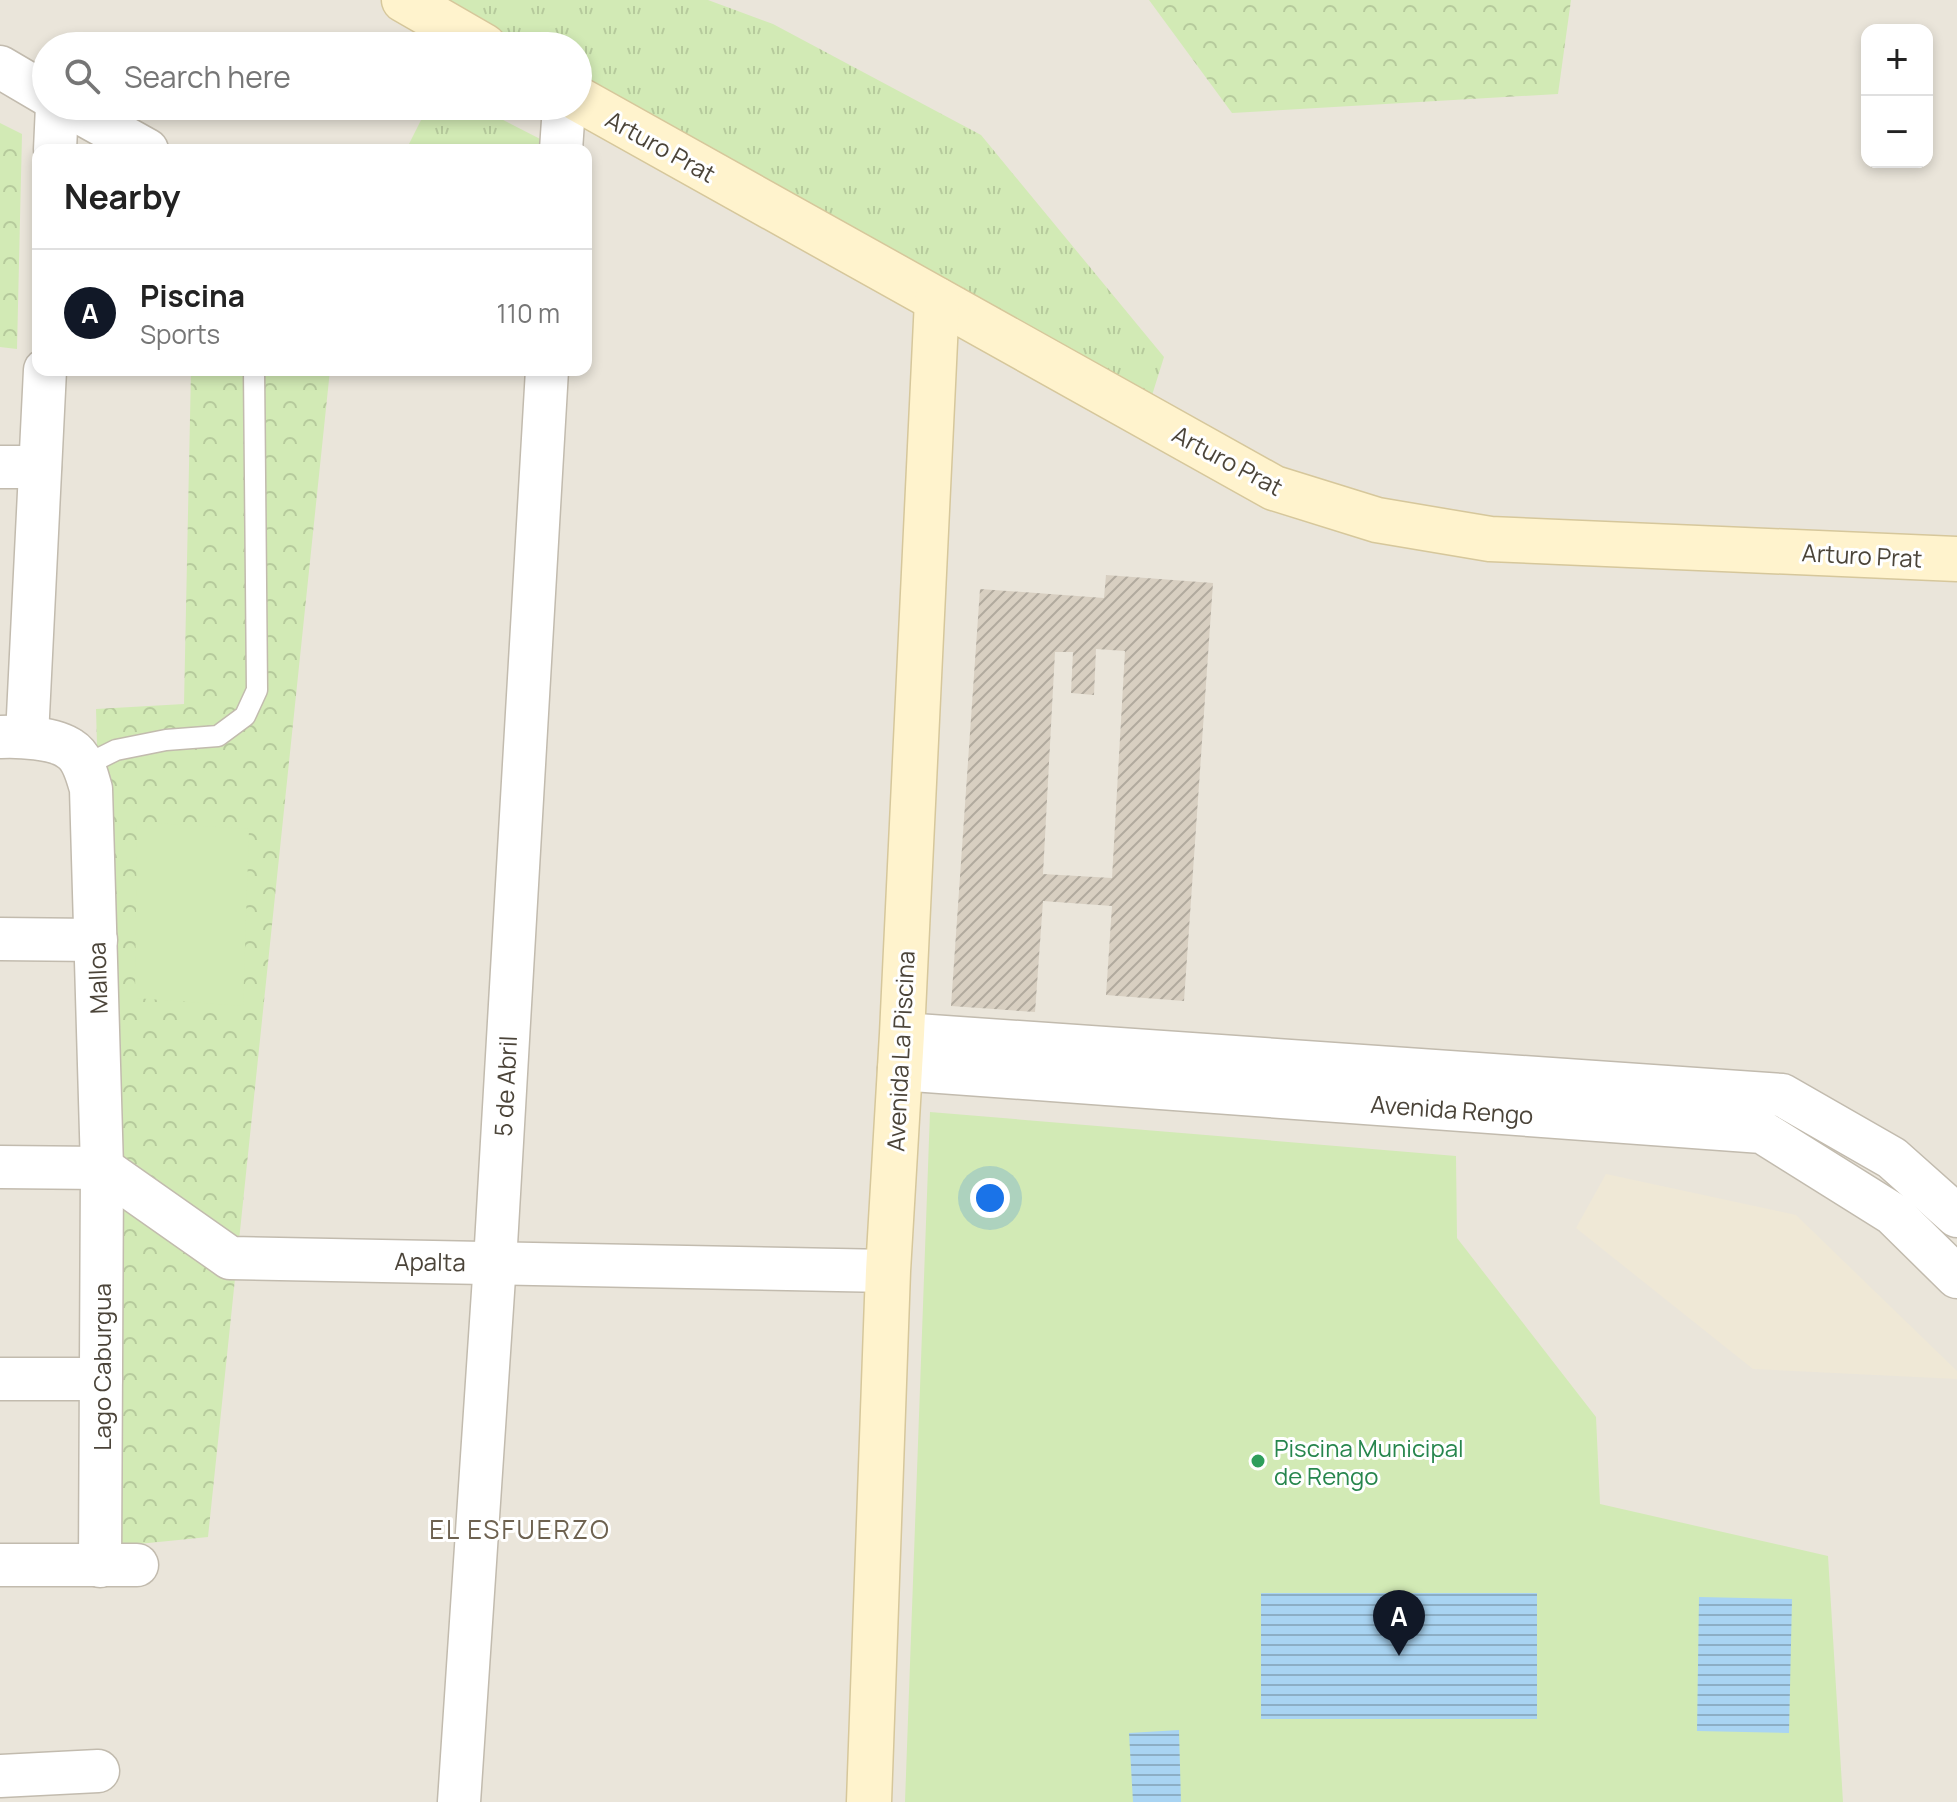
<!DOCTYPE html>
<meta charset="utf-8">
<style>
:root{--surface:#fff;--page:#f6f6f6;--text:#222;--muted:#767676;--line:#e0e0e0;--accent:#111827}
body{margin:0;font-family:Manrope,sans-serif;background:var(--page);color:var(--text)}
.controls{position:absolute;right:24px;top:24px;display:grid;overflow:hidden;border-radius:16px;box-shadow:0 4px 12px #0003}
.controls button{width:72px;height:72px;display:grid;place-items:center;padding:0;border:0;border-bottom:2px solid var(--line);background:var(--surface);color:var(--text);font:40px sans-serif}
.you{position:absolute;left:990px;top:1198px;width:28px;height:28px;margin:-20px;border:6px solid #fff;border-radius:50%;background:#1a73e8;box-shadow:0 0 0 12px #1a73e833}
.badge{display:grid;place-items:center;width:52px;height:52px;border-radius:50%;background:var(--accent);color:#fff;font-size:26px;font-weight:700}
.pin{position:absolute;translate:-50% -66px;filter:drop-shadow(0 2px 4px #0008)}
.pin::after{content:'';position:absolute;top:42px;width:28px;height:24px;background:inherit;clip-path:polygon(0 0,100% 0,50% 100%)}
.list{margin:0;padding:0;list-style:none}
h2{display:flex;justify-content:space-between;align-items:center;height:104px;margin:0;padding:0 32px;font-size:34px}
h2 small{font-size:26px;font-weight:400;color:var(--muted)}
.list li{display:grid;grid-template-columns:52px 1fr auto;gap:24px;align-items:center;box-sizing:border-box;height:128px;padding:0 32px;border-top:2px solid var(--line)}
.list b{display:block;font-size:30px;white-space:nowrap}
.list p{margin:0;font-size:26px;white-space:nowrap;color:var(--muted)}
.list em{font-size:26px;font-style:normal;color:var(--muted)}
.icon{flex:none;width:44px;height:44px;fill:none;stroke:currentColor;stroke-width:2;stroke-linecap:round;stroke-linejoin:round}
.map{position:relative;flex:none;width:1957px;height:1802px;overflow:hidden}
.search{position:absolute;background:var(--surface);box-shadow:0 4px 12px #0003;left:32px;top:32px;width:560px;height:88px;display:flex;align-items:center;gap:20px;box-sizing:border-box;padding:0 28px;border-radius:44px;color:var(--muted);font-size:30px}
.panel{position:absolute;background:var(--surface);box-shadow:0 4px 12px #0003;left:32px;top:144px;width:560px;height:232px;border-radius:16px}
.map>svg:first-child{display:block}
.residential{fill:#eae5da;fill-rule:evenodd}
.education{fill:#efe8d6}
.grass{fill:url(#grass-tufts)}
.forest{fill:url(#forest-crowns)}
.garden{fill:#d2eab5}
.water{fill:url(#water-rules)}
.building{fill:url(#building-hatch);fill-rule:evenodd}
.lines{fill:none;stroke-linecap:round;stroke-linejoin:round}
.lane-casing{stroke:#c2bbae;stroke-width:23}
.street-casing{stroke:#c2bbae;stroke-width:45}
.secondary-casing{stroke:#d6c79b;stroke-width:47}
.lane{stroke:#fff;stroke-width:20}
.street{stroke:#fff;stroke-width:42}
.secondary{stroke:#fff3cd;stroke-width:44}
.leisure-dot{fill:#2e9e5b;stroke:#fff;stroke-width:3}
.labels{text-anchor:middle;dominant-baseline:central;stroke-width:6;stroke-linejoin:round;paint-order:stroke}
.street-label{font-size:24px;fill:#4b4439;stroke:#fff}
.leisure-label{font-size:24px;fill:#27864d;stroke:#fff;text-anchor:start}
.neighbourhood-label{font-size:26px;letter-spacing:2px;fill:#6e6250;stroke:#fff}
</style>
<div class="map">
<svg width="1957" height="1802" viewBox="0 0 1957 1802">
<defs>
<pattern id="grass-tufts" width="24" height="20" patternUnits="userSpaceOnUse" patternTransform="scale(2)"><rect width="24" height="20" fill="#d2eab5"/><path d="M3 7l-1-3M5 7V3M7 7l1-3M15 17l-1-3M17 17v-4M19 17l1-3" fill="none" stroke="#b6ca9c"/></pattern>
<pattern id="forest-crowns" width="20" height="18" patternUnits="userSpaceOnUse" patternTransform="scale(2)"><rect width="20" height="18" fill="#d2eab5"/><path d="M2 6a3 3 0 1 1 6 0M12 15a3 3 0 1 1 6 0" fill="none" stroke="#b6ca9c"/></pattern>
<pattern id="water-rules" width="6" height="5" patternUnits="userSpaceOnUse" patternTransform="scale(2)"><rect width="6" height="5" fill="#a9d4f2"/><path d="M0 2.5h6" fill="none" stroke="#8caec5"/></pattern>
<pattern id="building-hatch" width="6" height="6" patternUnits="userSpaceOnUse" patternTransform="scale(2)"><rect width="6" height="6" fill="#d8cfc1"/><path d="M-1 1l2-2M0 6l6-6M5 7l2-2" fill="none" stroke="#b1aa9e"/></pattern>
</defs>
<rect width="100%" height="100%" fill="#f6f3ec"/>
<path class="residential" d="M0,0H1957V1802H0ZM1867,30H1927V162H1867ZM46,46H578V106H46ZM38,150H586V370H38Z"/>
<polygon class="education" points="1606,1174 1796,1215 1957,1371 1957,1379 1753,1369 1576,1228"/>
<g class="grass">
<polygon points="393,0 708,0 773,24 981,135 1164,357 1148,408 578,104 578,46 475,46"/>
<polygon points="428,106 476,106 548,143 547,150 406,150"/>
</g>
<g class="forest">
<polygon points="1149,0 1571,0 1558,94 1232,113"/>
<polygon points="0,123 22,134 17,349 0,347"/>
<polygon points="191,370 330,370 208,1537 119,1546 96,709 184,704"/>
</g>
<g class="garden">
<polygon points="137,822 249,829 243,1006 135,998"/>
<polygon points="930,1112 1456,1156 1457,1238 1596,1417 1600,1504 1828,1556 1843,1802 905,1802"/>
</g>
<g class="water">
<rect x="1261" y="1593" width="276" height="126"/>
<polygon points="1699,1597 1792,1599 1789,1733 1697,1731"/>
<polygon points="1179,1730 1181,1802 1133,1802 1129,1733"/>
</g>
<path class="building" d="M1106,575L1213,583L1184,1001L1106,995L1112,906L1043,901L1035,1012L951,1006L980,589L1104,598ZM1096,649L1125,651L1112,878L1043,874L1055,652H1073L1071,693L1094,695Z"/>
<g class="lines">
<g class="lane-casing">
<polyline id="lane" points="84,766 116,750 166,740 218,736 245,716 257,690 254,370"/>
</g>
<g class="street-casing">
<g id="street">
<polyline points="0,67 46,94"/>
<polyline points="68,106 147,150"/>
<polyline points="55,150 57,106"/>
<polyline points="561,150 564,106"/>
<polyline points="0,467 40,467"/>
<polyline points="27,736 45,370"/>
<path d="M0,737C18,736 55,738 70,749C83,757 87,775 91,789L102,1168L100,1566"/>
<polyline points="0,939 96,940"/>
<polyline points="902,1034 1782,1095 1892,1158 1957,1216"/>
<polyline points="899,1069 1762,1132 1893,1214 1957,1277"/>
<polyline points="0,1167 102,1168 230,1258 888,1271"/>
<polyline points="0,1379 101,1379"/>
<polyline points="0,1565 137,1565"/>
<polyline points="0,1776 98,1771"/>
<polyline points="459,1802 495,1262 547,370"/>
</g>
</g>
<g class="secondary-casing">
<g id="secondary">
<polyline points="404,0 484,46"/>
<polyline points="578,99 1274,488 1377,520 1490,539 1957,559"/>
<polyline points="869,1802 888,1271 902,1034 937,300"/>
</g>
</g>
<use href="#lane" class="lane"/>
<use href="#street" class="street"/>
<use href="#secondary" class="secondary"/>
</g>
<circle class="leisure-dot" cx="1258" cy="1461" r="8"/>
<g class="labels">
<g class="street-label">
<text transform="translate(661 146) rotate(29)">Arturo Prat</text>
<text transform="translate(1228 460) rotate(28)">Arturo Prat</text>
<text transform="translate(1862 555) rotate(3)">Arturo Prat</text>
<text transform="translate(97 978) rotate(-92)">Malloa</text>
<text transform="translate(900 1051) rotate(-87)">Avenida La Piscina</text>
<text transform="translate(505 1086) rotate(-87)">5 de Abril</text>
<text transform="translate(1452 1109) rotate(4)">Avenida Rengo</text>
<text transform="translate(430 1261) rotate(1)">Apalta</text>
<text transform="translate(101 1367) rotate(-90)">Lago Caburgua</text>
</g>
<g class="leisure-label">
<text x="1274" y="1447">Piscina Municipal<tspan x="1274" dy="28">de Rengo</tspan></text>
</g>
<g class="neighbourhood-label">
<text x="520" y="1529">EL ESFUERZO</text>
</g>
</g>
</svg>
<div class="controls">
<button>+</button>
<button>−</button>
</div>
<div class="you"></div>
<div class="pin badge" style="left:1399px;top:1656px">A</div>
<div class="search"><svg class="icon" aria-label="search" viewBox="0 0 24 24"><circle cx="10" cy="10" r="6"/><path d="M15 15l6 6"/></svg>Search here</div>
<section class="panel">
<h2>Nearby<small></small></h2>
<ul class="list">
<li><span class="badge">A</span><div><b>Piscina</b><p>Sports</p></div><em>110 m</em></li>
</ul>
</section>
</div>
